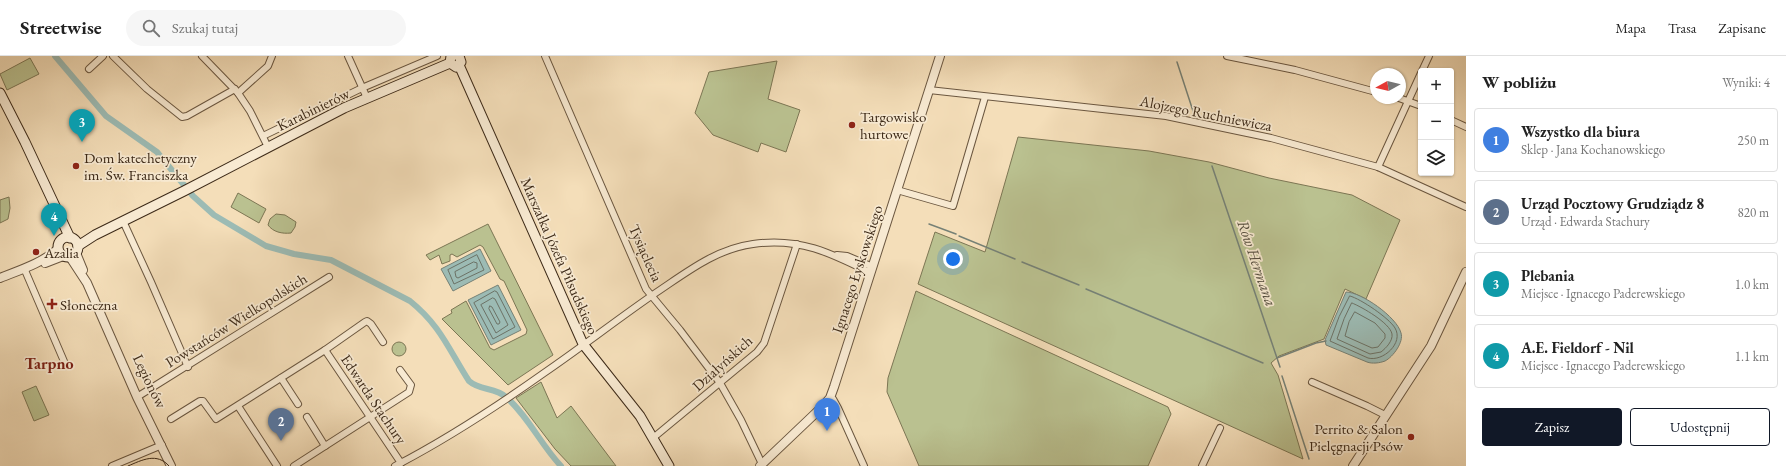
<!DOCTYPE html>
<html lang="pl">
<meta charset="utf-8">
<style>
:root{--surface:#fff;--page:#f6f6f6;--text:#222;--muted:#767676;--line:#e0e0e0;--accent:#111827}
body{margin:0;font-family:"EB Garamond",serif;background:var(--page);color:var(--text)}
.controls{position:absolute;right:12px;top:12px;display:grid;overflow:hidden;border-radius:4px;box-shadow:0 1px 3px #0004}
.controls button{width:36px;height:36px;display:grid;place-items:center;padding:0;border:0;border-bottom:1px solid var(--line);background:var(--surface);color:var(--text);font:20px sans-serif}
.compass{position:absolute;left:1370px;top:12px;width:36px;height:36px;border-radius:50%;background:var(--surface);box-shadow:0 1px 3px #0004;rotate:262deg}
.you{position:absolute;left:953px;top:203px;width:14px;height:14px;margin:-10px;border:3px solid #fff;border-radius:50%;background:#1a73e8;box-shadow:0 0 0 6px #1a73e833}
.badge{display:grid;place-items:center;width:26px;height:26px;border-radius:50%;background:var(--accent);color:#fff;font-size:13px;font-weight:700}
.pin{position:absolute;translate:-50% -33px;filter:drop-shadow(0 1px 2px #0008)}
.pin::after{content:'';position:absolute;top:21px;width:14px;height:12px;background:inherit;clip-path:polygon(0 0,100% 0,50% 100%)}
.list{margin:0;padding:0;list-style:none}
h2{display:flex;justify-content:space-between;align-items:center;height:52px;margin:0;padding:0 16px;font-size:17px}
h2 small{font-size:13px;font-weight:400;color:var(--muted)}
.list li{display:grid;grid-template-columns:26px 1fr auto;gap:12px;align-items:center;box-sizing:border-box;height:64px;margin:0 8px 8px;padding:0 8px;border:1px solid var(--line);border-radius:4px}
.list b{display:block;font-size:15px;white-space:nowrap}
.list p{margin:0;font-size:13px;white-space:nowrap;color:var(--muted)}
.list em{font-size:13px;font-style:normal;color:var(--muted)}
.actions{display:flex;gap:8px;padding:12px 16px}
.actions a{flex:1;padding:9px 0;border:1px solid var(--accent);border-radius:4px;text-align:center;font-size:14px;color:var(--accent)}
.actions .main{background:var(--accent);color:#fff}
.icon{flex:none;width:22px;height:22px;fill:none;stroke:currentColor;stroke-width:2;stroke-linecap:round;stroke-linejoin:round}
.map{position:relative;flex:none;width:1466px;height:410px;overflow:hidden}
header{display:flex;align-items:center;gap:24px;box-sizing:border-box;height:56px;padding:0 20px;background:var(--surface);border-bottom:1px solid var(--line)}
header strong{font-size:19px}
nav{display:flex;gap:22px;margin-inline-start:auto;font-size:14px}
.search{width:280px;height:36px;background:var(--page);display:flex;align-items:center;gap:10px;box-sizing:border-box;padding:0 14px;border-radius:22px;color:var(--muted);font-size:15px}
main{display:flex}
aside{flex:1;background:var(--surface)}
.map>svg:first-child{display:block}
.green{fill:#bac190;stroke:#7c7654}
.water{fill:#9cbbb4;stroke:#768176}
.lines{fill:none;stroke-linecap:round;stroke-linejoin:round}
.shore{stroke:#6c7266;stroke-width:1}
.stream{stroke:#768176;stroke-width:1.5}
.canal{stroke:#9cbbb4;stroke-width:6}
.minor-casing{stroke:#6b5740;stroke-width:8}
.tertiary-casing{stroke:#6b5740;stroke-width:10}
.secondary-casing{stroke:#3d2a18;stroke-width:11}
.minor{stroke:#f8ead2;stroke-width:6}
.tertiary{stroke:#f8ead2;stroke-width:8}
.secondary{stroke:#f8ead2;stroke-width:9}
.tram{stroke:#3d2a18;stroke-width:1}
.poi-dot{fill:#8f2418;stroke:#f8ead2;stroke-width:1.5}
.labels{text-anchor:middle;dominant-baseline:central;stroke-width:3.5;stroke-linejoin:round;paint-order:stroke}
.street-label{font-size:15px;fill:#3d2a18;stroke:#f8ead2}
.poi-label{font-size:15px;fill:#3d2a18;stroke:#f8ead2;text-anchor:start}
.water-label{font-size:16px;font-style:italic;fill:#554e3f;stroke:#f8ead2}
.neighbourhood-label{font-size:16px;font-weight:bold;fill:#7a1f14;stroke:#f8ead2}
</style>
<header>
<strong>Streetwise</strong>
<div class="search"><svg class="icon" aria-label="search" viewBox="0 0 24 24"><circle cx="10" cy="10" r="6"/><path d="M15 15l6 6"/></svg>Szukaj tutaj</div>
<nav><a>Mapa</a><a>Trasa</a><a>Zapisane</a></nav>
</header>
<main>
<div class="map">
<svg width="1466" height="410" viewBox="0 0 1466 410">
<rect width="100%" height="100%" fill="#f4deb9"/>
<filter id="stains"><feTurbulence type="fractalNoise" baseFrequency=".005" numOctaves="4"/><feColorMatrix values="0 0 0 0 .2 0 0 0 0 .09 0 0 0 0 .02 0 0 0 .5 -.17"/></filter>
<radialGradient id="worn" r=".72"><stop offset=".6" stop-color="#630" stop-opacity="0"/><stop offset="1" stop-color="#630" stop-opacity=".3"/></radialGradient>
<g class="green">
<polygon points="30,2 39,18 7,34 0,18"/>
<polygon points="777,5 768,43 800,54 786,96 761,87 758,96 713,79 695,57 709,16"/>
<polygon points="1018,81 1149,95 1209,106 1269,122 1352,139 1400,164 1366,243 1345,233 1324,283 1279,300 1271,307 1278,319 1303,403 918,228 935,176 985,196"/>
<polygon points="238,137 266,153 259,167 231,151"/>
<polygon points="9,141 10,152 8,163 0,167 0,144"/>
<path d="M276,158L285,159L296,166L295,171L291,177C282,178 273,176 268,169L270,163Z"/>
<polygon points="488,168 553,299 508,329 442,263 452,257 451,254 466,245 490,292 494,294 526,278 527,274 504,225 500,223 483,191 480,189 457,201 452,198 450,199 450,205 442,208 439,199 430,204 426,199"/>
<polygon points="916,235 1168,351 1171,358 1148,410 919,410 887,336 888,322"/>
<circle cx="399" cy="293" r="7"/>
<polygon points="541,326 557,362 571,350 616,410 571,410 555,393 516,342"/>
<polygon points="36,330 49,359 34,365 22,336"/>
</g>
<g class="water">
<polygon points="480,193 491,215 453,235 441,213"/>
<polygon points="498,229 521,274 491,289 468,244"/>
<path d="M1346,236C1361,236 1397,261 1401,277C1404,286 1393,301 1385,305C1380,307 1372,308 1367,306L1326,289L1325,284Z"/>
</g>
<g class="lines">
<g class="shore">
<polygon points="477,199 484,214 454,228 448,214"/>
<polygon points="474,206 477,207 477,212 458,222 456,221 455,216"/>
<polygon points="495,235 497,236 515,271 493,283 474,247"/>
<path d="M1350,240C1361,243 1389,262 1395,272C1404,287 1383,306 1368,302L1330,285L1339,261Z"/>
<polygon points="493,242 495,243 508,269 496,277 481,249"/>
<path d="M1352,247C1362,251 1390,267 1392,278C1393,285 1386,292 1381,296L1370,298L1337,283L1344,263Z"/>
<polygon points="490,250 492,251 500,266 499,268 497,268 489,253"/>
<polygon points="1355,256 1375,267 1385,278 1385,282 1378,291 1372,292 1345,280 1349,266"/>
</g>
<g class="stream">
<polyline points="1177,6 1194,58"/>
<polyline points="1212,110 1280,311"/>
<polyline points="929,168 956,178"/>
<polyline points="959,180 1015,203"/>
<polyline points="1022,206 1079,229"/>
<polyline points="1086,233 1263,307"/>
<polyline points="1277,302 1316,287 1326,285"/>
<polyline points="1282,320 1309,403"/>
</g>
<path class="canal" d="M55,0L106,60L157,96L193,140L214,159L266,190L294,198L331,204L410,245C441,270 449,294 469,325C480,335 495,331 506,341C528,360 541,389 561,410"/>
<g class="minor-casing">
<g id="minor">
<polyline points="113,0 147,33 182,61 187,60 235,33"/>
<polyline points="202,0 238,37 250,55 268,91"/>
<polyline points="348,0 367,42"/>
<polyline points="545,0 646,233 680,274 720,327 741,364 763,410"/>
<polyline points="1227,0 1295,14 1376,36"/>
<polyline points="89,13 103,0"/>
<polyline points="1422,15 1429,0"/>
<polyline points="929,34 1166,60 1271,82 1378,111 1466,151"/>
<polyline points="238,37 268,10 272,0"/>
<polyline points="1399,42 1421,50"/>
<polyline points="1451,64 1466,71"/>
<polyline points="263,80 362,32 437,0"/>
<polyline points="1378,111 1421,17"/>
<polyline points="897,134 953,150 985,41"/>
<polyline points="123,165 151,226 188,311"/>
<polyline points="837,199 847,200 873,211"/>
<polyline points="24,212 66,310"/>
<polyline points="325,294 401,407"/>
<polyline points="281,322 298,348"/>
<polyline points="1312,326 1367,350 1385,359"/>
<polyline points="137,341 329,221"/>
<polyline points="830,342 833,343 838,352 864,410"/>
<polyline points="238,350 277,410"/>
<polyline points="307,361 325,390"/>
<polyline points="171,363 200,345 203,345 216,363 325,294 365,266 367,265 371,268 383,286"/>
<polyline points="653,382 757,296 764,287 797,188"/>
<polyline points="112,410 162,389"/>
<polyline points="294,410 409,336 411,329 400,314"/>
<path d="M395,410C447,383 496,351 544,317C582,291 619,262 657,236C687,216 716,193 753,188C799,181 831,197 871,217"/>
<polyline points="1202,410 1220,372"/>
</g>
</g>
<g class="tertiary-casing">
<g id="tertiary">
<polyline points="76,197 83,214"/>
<polyline points="70,201 87,227 137,341 171,410"/>
<polyline points="45,207 63,200"/>
<path d="M0,222C20,214 42,207 58,193"/>
<polyline points="760,410 822,351 830,342 834,331 940,0"/>
<polyline points="1353,410 1431,290 1466,216"/>
</g>
</g>
<g class="secondary-casing">
<g id="secondary">
<polyline points="451,0 450,7 456,11 461,6 459,0"/>
<polyline points="459,9 583,288 640,360 669,410"/>
<polyline points="0,37 25,86 70,182"/>
<circle cx="68" cy="191" r="10"/>
<polyline points="78,190 95,179 184,135 344,52 450,7"/>
</g>
</g>
<use href="#minor" class="minor"/>
<use href="#tertiary" class="tertiary"/>
<use href="#secondary" class="secondary"/>
<path class="tram" d="M128,410C142,404 157,396 169,410"/>
</g>
<g class="poi-dot">
<circle cx="852" cy="69" r="4"/>
<circle cx="76" cy="110" r="4"/>
<circle cx="36" cy="196" r="4"/>
<path d="M50 242h4v4h4v4h-4v4h-4v-4h-4v-4h4z"/>
<circle cx="1411" cy="381" r="4"/>
</g>
<g class="labels">
<g class="street-label">
<text transform="translate(313 53) rotate(-26)">Karabinierów</text>
<text transform="translate(1206 57) rotate(11)">Alojzego Ruchniewicza</text>
<text transform="translate(646 197) rotate(66)">Tysiąclecia</text>
<text transform="translate(560 200) rotate(66)">Marszałka Józefa Piłsudskiego</text>
<text transform="translate(857 213) rotate(-72)">Ignacego Łyskowskiego</text>
<text transform="translate(236 264) rotate(-32)">Powstańców Wielkopolskich</text>
<text transform="translate(722 307) rotate(-42)">Działyńskich</text>
<text transform="translate(150 325) rotate(64)">Legionów</text>
<text transform="translate(374 343) rotate(56)">Edwarda Stachury</text>
</g>
<g class="poi-label">
<text x="860" y="60">Targowisko<tspan x="860" dy="17">hurtowe</tspan></text>
<text x="84" y="101">Dom katechetyczny<tspan x="84" dy="17">im. Św. Franciszka</tspan></text>
<text x="44" y="196">Azalia</text>
<text x="60" y="248">Słoneczna</text>
<text x="1403" y="372" text-anchor="end">Perrito &amp; Salon<tspan x="1403" dy="17">Pielęgnacji Psów</tspan></text>
</g>
<g class="water-label">
<text transform="translate(1257 207) rotate(71)">Rów Hermana</text>
</g>
<g class="neighbourhood-label">
<text x="49" y="307">Tarpno</text>
</g>
</g>
<rect width="100%" height="100%" filter="url(#stains)"/>
<rect width="100%" height="100%" fill="url(#worn)"/>
</svg>
<div class="controls">
<button>+</button>
<button>−</button>
<button><svg class="icon" aria-label="layers" viewBox="0 0 24 24"><path d="M12 4l9 5-9 5-9-5zM3 14l9 5 9-5"/></svg></button>
</div>
<svg class="compass" viewBox="-18 -18 36 36"><path d="M0-13l5 13h-10z" fill="#e53935"/><path d="M0 13l5-13h-10z" fill="#767676"/></svg>
<div class="you"></div>
<div class="pin badge" style="left:827px;top:375px;background:#3f7fe0">1</div>
<div class="pin badge" style="left:281px;top:385px;background:#5c6f8a">2</div>
<div class="pin badge" style="left:82px;top:86px;background:#0f9aa8">3</div>
<div class="pin badge" style="left:54px;top:180px;background:#0f9aa8">4</div>
</div>
<aside>
<h2>W pobliżu<small>Wyniki: 4</small></h2>
<ul class="list">
<li><span class="badge" style="background:#3f7fe0">1</span><div><b>Wszystko dla biura</b><p>Sklep · Jana Kochanowskiego</p></div><em>250 m</em></li>
<li><span class="badge" style="background:#5c6f8a">2</span><div><b>Urząd Pocztowy Grudziądz 8</b><p>Urząd · Edwarda Stachury</p></div><em>820 m</em></li>
<li><span class="badge" style="background:#0f9aa8">3</span><div><b>Plebania</b><p>Miejsce · Ignacego Paderewskiego</p></div><em>1.0 km</em></li>
<li><span class="badge" style="background:#0f9aa8">4</span><div><b>A.E. Fieldorf - Nil</b><p>Miejsce · Ignacego Paderewskiego</p></div><em>1.1 km</em></li>
</ul>
<div class="actions"><a class="main">Zapisz</a><a>Udostępnij</a></div>
</aside>
</main>
